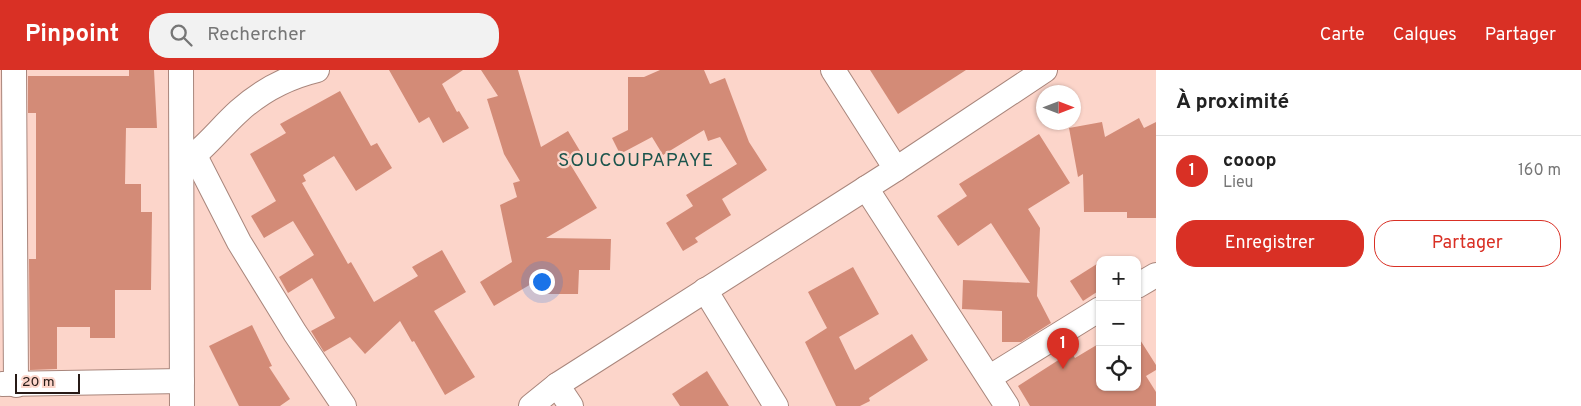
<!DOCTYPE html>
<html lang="fr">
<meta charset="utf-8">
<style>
:root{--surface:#fff;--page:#f2f2f2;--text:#222;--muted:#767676;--line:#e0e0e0;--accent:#d93025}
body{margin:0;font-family:Overpass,sans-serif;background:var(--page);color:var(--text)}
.controls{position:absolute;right:15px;bottom:15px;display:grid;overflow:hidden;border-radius:10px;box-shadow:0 1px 4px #0004}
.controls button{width:45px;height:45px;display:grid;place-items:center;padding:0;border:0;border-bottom:1px solid var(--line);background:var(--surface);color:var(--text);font:25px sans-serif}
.compass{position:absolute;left:1036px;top:15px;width:45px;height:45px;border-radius:50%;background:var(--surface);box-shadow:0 1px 4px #0004;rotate:90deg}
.scale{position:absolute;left:15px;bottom:12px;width:65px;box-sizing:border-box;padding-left:5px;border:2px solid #271a16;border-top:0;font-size:14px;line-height:18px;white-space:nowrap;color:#271a16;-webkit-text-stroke:4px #fcd5ca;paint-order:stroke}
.you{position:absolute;left:541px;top:211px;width:18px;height:18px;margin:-12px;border:4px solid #fff;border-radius:50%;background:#1a73e8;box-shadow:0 0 0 8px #1a73e833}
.badge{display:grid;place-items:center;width:32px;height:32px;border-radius:50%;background:var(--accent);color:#fff;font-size:16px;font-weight:700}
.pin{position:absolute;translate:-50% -41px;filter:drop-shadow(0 1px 2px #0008)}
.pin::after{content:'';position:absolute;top:26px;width:18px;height:15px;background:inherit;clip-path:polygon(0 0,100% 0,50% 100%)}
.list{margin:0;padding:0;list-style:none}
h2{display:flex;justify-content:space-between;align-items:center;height:65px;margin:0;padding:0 20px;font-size:21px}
h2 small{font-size:16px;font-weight:400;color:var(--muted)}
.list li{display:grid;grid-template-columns:32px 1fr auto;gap:15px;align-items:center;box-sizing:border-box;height:70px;padding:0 20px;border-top:1px solid var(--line)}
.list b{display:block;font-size:19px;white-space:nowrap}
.list p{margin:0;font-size:16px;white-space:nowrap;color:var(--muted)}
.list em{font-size:16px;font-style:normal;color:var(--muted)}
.actions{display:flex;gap:10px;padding:15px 20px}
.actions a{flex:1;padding:11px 0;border:1px solid var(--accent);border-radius:20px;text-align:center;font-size:18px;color:var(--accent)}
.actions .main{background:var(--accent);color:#fff}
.icon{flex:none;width:28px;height:28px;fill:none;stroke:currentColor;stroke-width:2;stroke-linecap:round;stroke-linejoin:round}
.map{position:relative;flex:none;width:1156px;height:336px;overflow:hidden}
header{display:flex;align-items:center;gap:30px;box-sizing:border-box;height:70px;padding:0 25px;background:var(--accent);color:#fff}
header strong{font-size:24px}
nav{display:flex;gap:28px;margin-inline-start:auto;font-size:18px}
.search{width:350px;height:45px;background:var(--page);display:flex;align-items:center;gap:12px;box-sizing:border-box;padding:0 18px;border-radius:20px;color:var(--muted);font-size:19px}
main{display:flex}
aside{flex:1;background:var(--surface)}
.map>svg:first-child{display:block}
.building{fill:#d38b77}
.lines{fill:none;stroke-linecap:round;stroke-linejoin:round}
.minor-casing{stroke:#a9867c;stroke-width:26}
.minor{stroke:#fff;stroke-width:24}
.labels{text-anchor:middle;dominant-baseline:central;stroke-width:4.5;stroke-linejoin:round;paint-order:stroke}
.neighbourhood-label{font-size:19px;letter-spacing:1px;fill:#1b544c;stroke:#fcd5ca}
</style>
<header>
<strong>Pinpoint</strong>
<div class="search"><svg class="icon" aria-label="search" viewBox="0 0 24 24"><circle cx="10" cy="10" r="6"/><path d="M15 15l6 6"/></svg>Rechercher</div>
<nav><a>Carte</a><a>Calques</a><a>Partager</a></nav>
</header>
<main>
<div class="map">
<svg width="1156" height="336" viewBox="0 0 1156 336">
<rect width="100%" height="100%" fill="#fcd5ca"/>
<g class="building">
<polygon points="129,0 154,0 157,58 126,58 125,114 141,114 141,142 152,142 151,220 115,220 115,268 90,268 90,257 57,257 57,299 30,300 29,189 36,189 36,43 28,43 28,6 129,6"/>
<polygon points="389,0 463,0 442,14 457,42 459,41 469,58 443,73 429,47 419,53"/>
<polygon points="481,0 518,0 541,77 568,61 580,81 567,89 597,138 546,168 611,169 610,200 579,200 578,224 547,224 548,204 494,236 480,212 512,192 500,135 517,127 513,113 520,111 504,84 487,29 498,26"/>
<polygon points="660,0 704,0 710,14 725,8 749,72 767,100 722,129 731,145 695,168 698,172 683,181 666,153 693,136 686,125 737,94 720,67 708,71 704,60 663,85 652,67 620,84 612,68 628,60 628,7 644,7"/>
<polygon points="870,0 966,0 898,44"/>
<polygon points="340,21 371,76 377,73 392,98 356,121 334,86 303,105 306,111 302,113 348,194 351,192 374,232 418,206 412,197 442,180 466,222 434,241 475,307 445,325 414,271 412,272 400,251 365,284 350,267 324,282 311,261 335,248 312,208 288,223 279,207 314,185 293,151 264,168 251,146 276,131 250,84 286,63 280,54"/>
<polygon points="1139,48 1144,58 1156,52 1156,148 1127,148 1127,142 1084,142 1083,104 1078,107 1069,58 1102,52 1105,67"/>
<polygon points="1039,64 1070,113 1028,139 1040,158 1037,226 1051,253 1021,272 1002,272 1002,241 962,239 963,210 1030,213 991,153 958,176 937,146 967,126 959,114"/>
<polygon points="1100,192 1100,220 1083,231 1070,211"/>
<polygon points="853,197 879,244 839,267 855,300 912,264 928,290 869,328 870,331 860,336 836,336 805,272 827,258 808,222"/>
<polygon points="252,255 272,296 269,297 290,329 280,336 239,336 209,276"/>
<polygon points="1137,265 1156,295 1156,300 1146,306 1156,322 1156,336 1030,336 1018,316 1071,282 1075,288 1100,273 1100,317 1137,317"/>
<polygon points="707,301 729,336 680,336 672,324"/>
</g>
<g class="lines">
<g class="minor-casing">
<g id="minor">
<polyline points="14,0 16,315"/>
<polyline points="181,0 182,336"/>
<polyline points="833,0 896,99"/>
<polyline points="195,86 239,172 295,263 344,336"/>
<path d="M182,94C204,80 219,59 239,41C261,21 288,7 317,0"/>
<polyline points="866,118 1007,336"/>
<polyline points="1137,216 1156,205"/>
<polyline points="705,220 776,336"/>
<polyline points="990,307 1100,239"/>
<polyline points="2,314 182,311"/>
<polyline points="557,315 571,336"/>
<polyline points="531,336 557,315 896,99 1045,0"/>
</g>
</g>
<use href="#minor" class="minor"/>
</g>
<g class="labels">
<g class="neighbourhood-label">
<text x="636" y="91">SOUCOUPAPAYE</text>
</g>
</g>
</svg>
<div class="controls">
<button>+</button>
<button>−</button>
<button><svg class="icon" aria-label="locate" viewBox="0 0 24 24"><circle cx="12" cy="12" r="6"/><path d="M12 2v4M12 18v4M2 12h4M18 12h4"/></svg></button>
</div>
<svg class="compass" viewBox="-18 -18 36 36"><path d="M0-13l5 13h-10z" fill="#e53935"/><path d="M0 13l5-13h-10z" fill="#767676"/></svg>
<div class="scale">20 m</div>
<div class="you"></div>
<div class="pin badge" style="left:1063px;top:299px">1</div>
</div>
<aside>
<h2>À proximité<small></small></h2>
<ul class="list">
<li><span class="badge">1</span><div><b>cooop</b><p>Lieu</p></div><em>160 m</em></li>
</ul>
<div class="actions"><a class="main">Enregistrer</a><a>Partager</a></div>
</aside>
</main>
